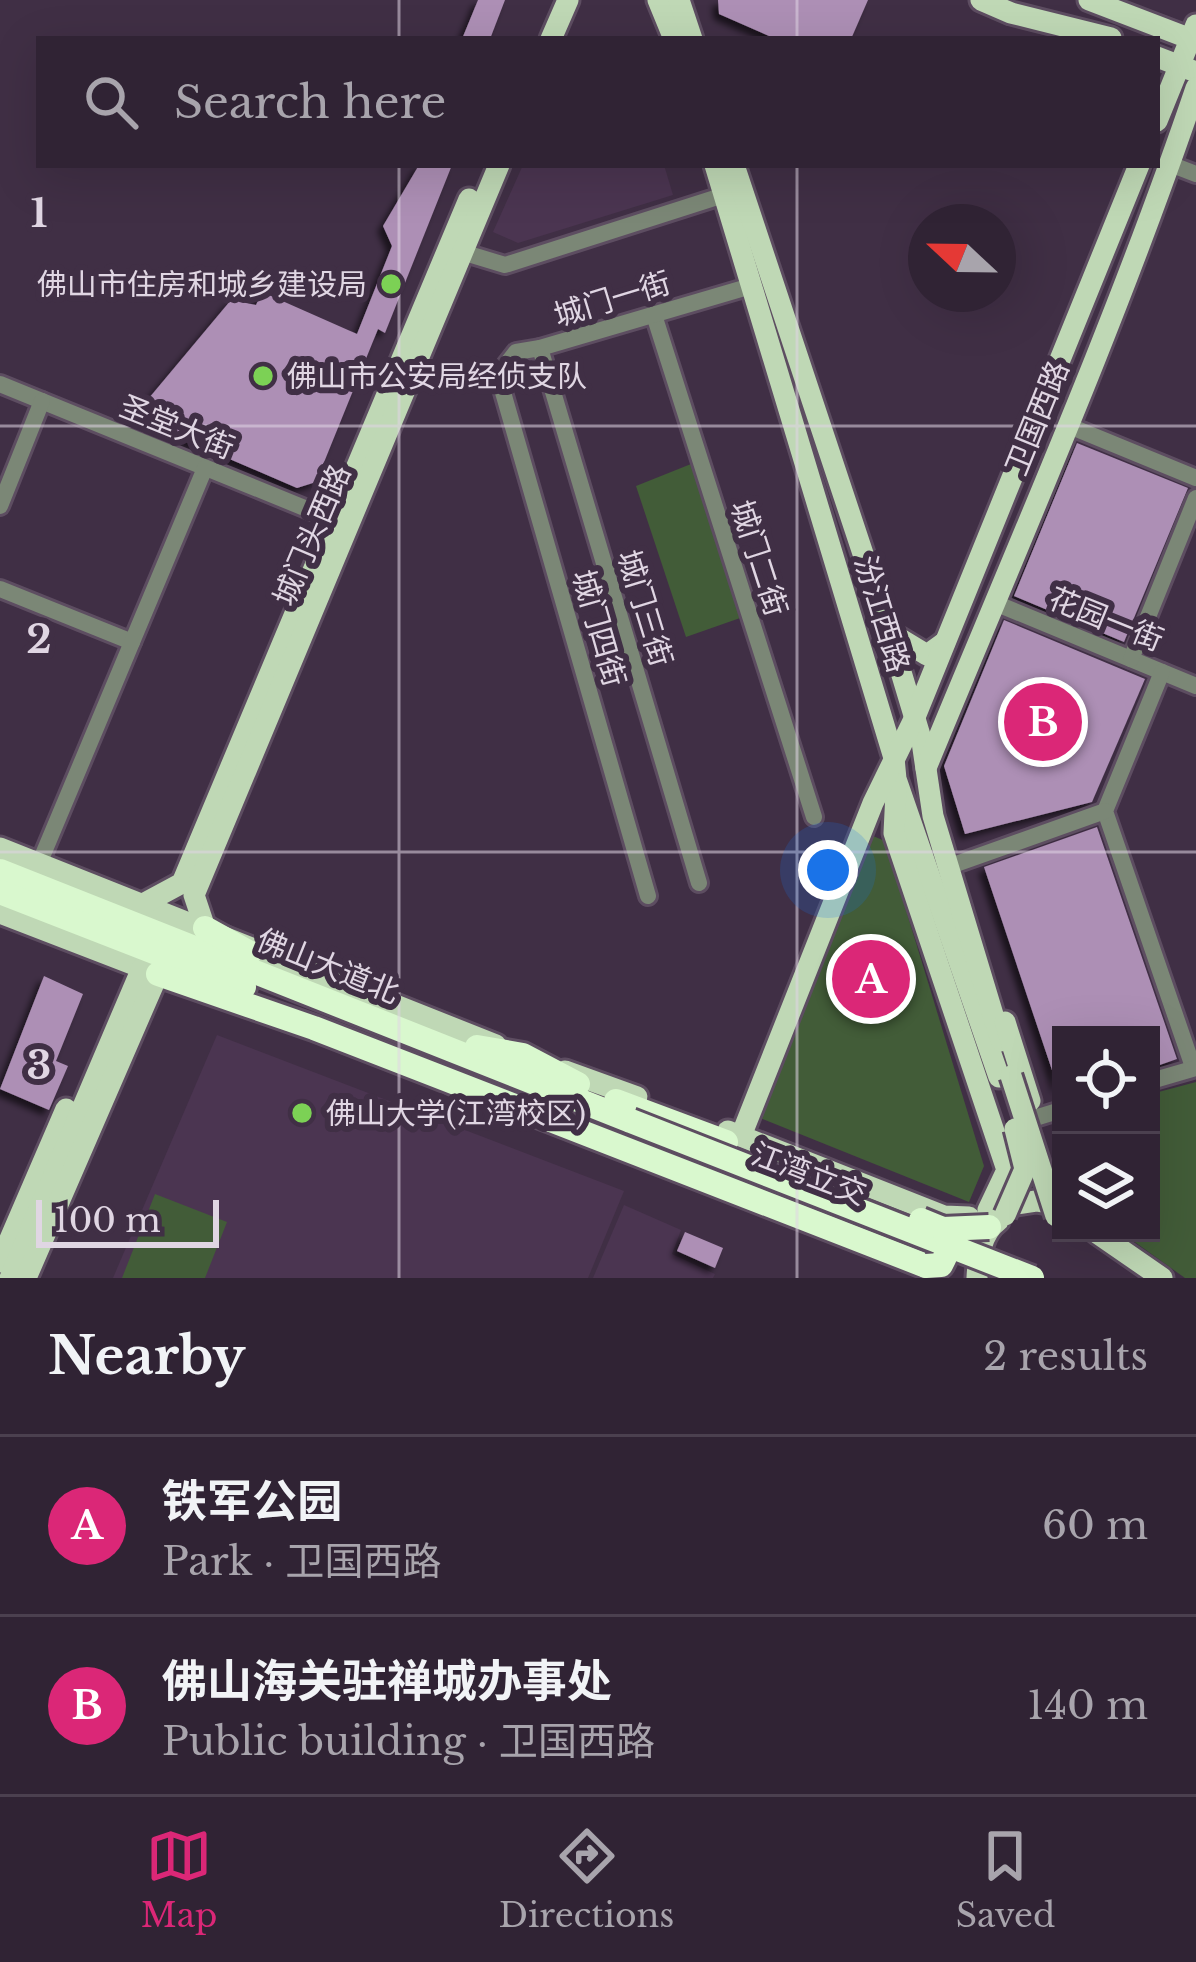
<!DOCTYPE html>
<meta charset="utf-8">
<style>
:root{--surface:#302334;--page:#382b3c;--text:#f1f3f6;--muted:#a8a4ac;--line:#4b404f;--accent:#db2777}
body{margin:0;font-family:"Libre Baskerville","Noto Sans SC",serif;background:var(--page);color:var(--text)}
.controls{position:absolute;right:36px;bottom:36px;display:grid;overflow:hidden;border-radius:0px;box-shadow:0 12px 48px #0002}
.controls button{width:108px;height:108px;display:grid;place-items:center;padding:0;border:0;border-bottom:3px solid var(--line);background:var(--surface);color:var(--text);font:60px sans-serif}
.compass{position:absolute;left:908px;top:204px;width:108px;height:108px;border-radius:50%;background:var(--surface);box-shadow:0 12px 48px #0002;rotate:292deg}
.scale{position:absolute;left:36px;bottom:30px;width:183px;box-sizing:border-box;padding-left:12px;border:6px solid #e0d6e3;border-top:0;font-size:33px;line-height:42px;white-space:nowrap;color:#e0d6e3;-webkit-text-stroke:9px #402f45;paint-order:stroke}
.you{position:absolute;left:828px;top:870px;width:42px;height:42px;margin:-30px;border:9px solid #fff;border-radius:50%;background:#1a73e8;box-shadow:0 0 0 18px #1a73e833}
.badge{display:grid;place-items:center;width:78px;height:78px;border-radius:50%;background:var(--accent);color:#fff;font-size:39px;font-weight:700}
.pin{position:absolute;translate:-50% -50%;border:6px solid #fff;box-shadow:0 3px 12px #0006}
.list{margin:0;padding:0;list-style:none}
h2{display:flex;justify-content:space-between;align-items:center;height:156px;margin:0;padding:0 48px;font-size:51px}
h2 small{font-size:39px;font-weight:400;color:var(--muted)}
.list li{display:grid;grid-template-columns:78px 1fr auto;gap:36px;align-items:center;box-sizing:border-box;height:180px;padding:0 48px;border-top:3px solid var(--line)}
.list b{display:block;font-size:45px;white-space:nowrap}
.list p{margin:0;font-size:39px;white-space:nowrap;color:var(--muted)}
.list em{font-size:39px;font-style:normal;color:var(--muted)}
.icon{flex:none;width:66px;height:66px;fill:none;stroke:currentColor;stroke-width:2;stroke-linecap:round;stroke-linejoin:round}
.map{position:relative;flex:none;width:1196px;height:1278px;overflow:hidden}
.search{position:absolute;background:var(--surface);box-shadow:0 12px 48px #0002;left:36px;right:36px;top:36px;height:132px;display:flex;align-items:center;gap:30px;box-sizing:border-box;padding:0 42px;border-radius:0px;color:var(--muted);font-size:45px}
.sheet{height:516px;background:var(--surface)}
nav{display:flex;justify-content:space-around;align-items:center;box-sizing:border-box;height:168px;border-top:3px solid var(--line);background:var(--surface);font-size:33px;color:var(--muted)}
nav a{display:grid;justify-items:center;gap:6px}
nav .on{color:var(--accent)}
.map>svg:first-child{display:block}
.built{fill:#4b3551}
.green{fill:#425c38}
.building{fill:#ad8fb5;filter:url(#shadow)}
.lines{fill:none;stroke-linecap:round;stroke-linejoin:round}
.minor-casing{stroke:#5d4d61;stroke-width:22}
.major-casing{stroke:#5d4d61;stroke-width:27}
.highway-casing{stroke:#5d4d61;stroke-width:30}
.minor{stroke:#7b8776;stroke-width:16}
.major{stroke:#bfd8b5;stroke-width:21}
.highway{stroke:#d9f8ce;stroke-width:24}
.major-bridge-casing{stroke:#5d4d61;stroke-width:27;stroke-linecap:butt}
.highway-bridge-casing{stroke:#5d4d61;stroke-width:30;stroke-linecap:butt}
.major-bridge{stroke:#bfd8b5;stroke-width:21}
.highway-bridge{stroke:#d9f8ce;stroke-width:24}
.grid{fill:none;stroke:#e0d6e3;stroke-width:3;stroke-opacity:0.55}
.poi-dot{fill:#7cd155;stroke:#402f45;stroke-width:4.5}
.labels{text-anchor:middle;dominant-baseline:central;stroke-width:12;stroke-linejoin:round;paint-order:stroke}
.poi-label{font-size:30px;fill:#e0d6e3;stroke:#402f45;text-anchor:start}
.street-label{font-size:30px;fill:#e0d6e3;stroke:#402f45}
.grid-label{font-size:39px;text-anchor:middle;font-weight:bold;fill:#e0d6e3;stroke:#402f45;stroke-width:12;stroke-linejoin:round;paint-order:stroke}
</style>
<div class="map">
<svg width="1196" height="1278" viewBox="0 0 1196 1278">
<defs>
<filter id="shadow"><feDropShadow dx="-5.5" dy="5.5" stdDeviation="3" flood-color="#0009"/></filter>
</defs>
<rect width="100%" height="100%" fill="#402f45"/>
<g class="built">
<polygon points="523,165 664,165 673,195 518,243 493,232"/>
<polygon points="217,1035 624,1191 588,1278 113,1278"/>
<polygon points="624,1205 681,1230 672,1254 715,1274 713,1278 593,1278"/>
</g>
<g class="green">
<polygon points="696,462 743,617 686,637 636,486"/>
<polygon points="873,836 885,841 984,1166 969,1202 760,1118"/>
<polygon points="1196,1082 1196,1278 1185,1278 1122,1233 1151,1233 1151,1094"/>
<polygon points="155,1194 227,1222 205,1278 122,1278"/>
</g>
<g class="building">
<polygon points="478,0 505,0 490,39 462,39"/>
<polygon points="718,0 868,0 851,39 776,39 719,14"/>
<polygon points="419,165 452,165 385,333 378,329 316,482 297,488 139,420 139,410 231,300 256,305 262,292 357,334 392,246 383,226"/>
<polygon points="1077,443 1188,488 1124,642 1014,596"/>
<polygon points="1004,620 1145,679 1092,802 965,834 944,766"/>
<polygon points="1097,827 1177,1059 1151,1068 1151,1035 1061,1035 1059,1091 984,867"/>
<polygon points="44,976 83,994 56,1061 68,1066 49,1110 0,1089"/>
<polygon points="685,1232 723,1248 715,1268 677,1251"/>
</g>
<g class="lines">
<g class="minor-casing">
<g id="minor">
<polyline points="1170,164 1196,174"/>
<polyline points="462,252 505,265 724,195"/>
<polyline points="654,315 814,817"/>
<polyline points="540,348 699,883"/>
<polyline points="0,384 334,520"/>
<polyline points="1067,425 1196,478"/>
<polyline points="0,506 42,401"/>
<polyline points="0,589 132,642"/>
<polyline points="995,603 1196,686"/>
<polyline points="1131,659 1196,498"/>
<polyline points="1162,672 1105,811 1193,1067"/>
<polyline points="39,864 205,468"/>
<polyline points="956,864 1105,811"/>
<polyline points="648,896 498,375 516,352 540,348 751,286"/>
<polyline points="1151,1081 1196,1068"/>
<polyline points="1035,1118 1061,1110"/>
</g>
</g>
<g class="major-casing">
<g id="major">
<polyline points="658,0 674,39"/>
<polyline points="679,0 692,39"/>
<polyline points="981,0 1011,13 1111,38"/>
<polyline points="1089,0 1196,41"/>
<polyline points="551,39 568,0"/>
<polyline points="1157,57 1196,72"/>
<polyline points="1157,121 1196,25"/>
<polyline points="715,165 894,758 896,779 999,1077"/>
<polyline points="734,165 889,632 922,742 933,816 1001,1041"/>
<polyline points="889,632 927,655 945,642"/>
<path d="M926,768C1019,543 1118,318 1196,88"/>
<polyline points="896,792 894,833 1007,1170 988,1210"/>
<polyline points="0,848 496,1045"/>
<polyline points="143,904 182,883 469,199"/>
<polyline points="0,913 171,979"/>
<polyline points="205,928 194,895 499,165"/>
<polyline points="1005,1022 1030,1101"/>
<polyline points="565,1071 637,1097"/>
<polyline points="728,1131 944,1216 969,1217"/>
<polyline points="741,1136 873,803 915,717 1139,165"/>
<polyline points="997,1207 1036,1201 1061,1205"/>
<polyline points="1097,1233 1162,1278"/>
<polyline points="0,1262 66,1109"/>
<polyline points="10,1278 142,968"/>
<polyline points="26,1278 158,974"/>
<path d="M977,1278C978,1258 981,1233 998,1221"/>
</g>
</g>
<g class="highway-casing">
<g id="highway">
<polyline points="0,871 631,1121"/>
<polyline points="0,892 244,987"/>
<polyline points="205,928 250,953"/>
<polyline points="158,974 314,1028 926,1266"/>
<polyline points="477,1047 523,1055 578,1084"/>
<polyline points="616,1101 726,1142"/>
</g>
</g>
<use href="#minor" class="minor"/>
<use href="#major" class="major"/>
<use href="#highway" class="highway"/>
<g class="major-bridge-casing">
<g id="major-bridge">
<polyline points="1011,1076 1056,1216"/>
<polyline points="1005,1215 1025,1169 1015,1129"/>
</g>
</g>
<g class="highway-bridge-casing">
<g id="highway-bridge">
<polyline points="631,1121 1032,1278"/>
<polyline points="921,1220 943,1229 989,1227"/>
<path d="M926,1266L941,1265C948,1252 952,1244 944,1231"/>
</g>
</g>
<use href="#major-bridge" class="major-bridge"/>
<use href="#highway-bridge" class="highway-bridge"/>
</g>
<path class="grid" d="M399,0V39M797,0V39M399,165V1278M797,165V1278M0,426H1196M0,852H1196"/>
<g class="poi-dot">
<circle cx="391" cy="284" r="12"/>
<circle cx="263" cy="376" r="12"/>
<circle cx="302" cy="1113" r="12"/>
</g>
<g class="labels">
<g class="poi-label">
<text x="367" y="284" text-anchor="end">佛山市住房和城乡建设局</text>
<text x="287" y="376">佛山市公安局经侦支队</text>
<text x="326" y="1113">佛山大学(江湾校区)</text>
</g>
<g class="street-label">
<text transform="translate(612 299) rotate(-17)">城门一街</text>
<text transform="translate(1037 418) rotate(-68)">卫国西路</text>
<text transform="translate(177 427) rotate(22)">圣堂大街</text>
<text transform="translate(312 535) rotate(-67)">城门头西路</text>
<text transform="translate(759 558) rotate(72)">城门二街</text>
<text transform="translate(645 608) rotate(73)">城门三街</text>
<text transform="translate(882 614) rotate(73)">汾江西路</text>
<text transform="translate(1106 619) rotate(22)">花园一街</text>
<text transform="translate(599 628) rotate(74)">城门四街</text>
<text transform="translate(328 966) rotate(22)">佛山大道北</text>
<text transform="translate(809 1174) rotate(21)">江湾立交</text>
</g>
</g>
<g class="grid-label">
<text x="39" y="227">1</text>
<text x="39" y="653">2</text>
<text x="39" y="1079">3</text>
</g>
</svg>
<div class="controls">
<button><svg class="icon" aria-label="locate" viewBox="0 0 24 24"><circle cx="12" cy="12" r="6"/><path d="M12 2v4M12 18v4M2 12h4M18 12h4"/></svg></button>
<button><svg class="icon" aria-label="layers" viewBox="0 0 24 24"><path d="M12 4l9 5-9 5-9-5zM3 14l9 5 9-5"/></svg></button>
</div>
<svg class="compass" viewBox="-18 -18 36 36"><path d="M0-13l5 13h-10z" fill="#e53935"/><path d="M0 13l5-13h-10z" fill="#a8a4ac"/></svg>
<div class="scale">100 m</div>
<div class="you"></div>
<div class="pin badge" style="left:871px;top:979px">A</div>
<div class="pin badge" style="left:1043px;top:722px">B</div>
<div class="search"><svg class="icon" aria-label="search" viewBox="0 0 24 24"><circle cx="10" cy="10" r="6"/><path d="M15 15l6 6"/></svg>Search here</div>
</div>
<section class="sheet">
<h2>Nearby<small>2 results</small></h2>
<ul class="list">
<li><span class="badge">A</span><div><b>铁军公园</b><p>Park · 卫国西路</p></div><em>60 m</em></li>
<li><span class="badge">B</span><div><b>佛山海关驻禅城办事处</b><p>Public building · 卫国西路</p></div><em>140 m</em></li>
</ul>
</section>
<nav>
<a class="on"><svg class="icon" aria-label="map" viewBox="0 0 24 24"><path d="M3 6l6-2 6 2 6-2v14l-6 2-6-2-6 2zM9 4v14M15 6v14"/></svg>Map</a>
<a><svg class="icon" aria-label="directions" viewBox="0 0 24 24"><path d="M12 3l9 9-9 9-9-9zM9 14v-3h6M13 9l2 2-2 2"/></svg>Directions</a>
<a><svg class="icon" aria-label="saved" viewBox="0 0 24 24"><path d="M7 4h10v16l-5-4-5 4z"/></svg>Saved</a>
</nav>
